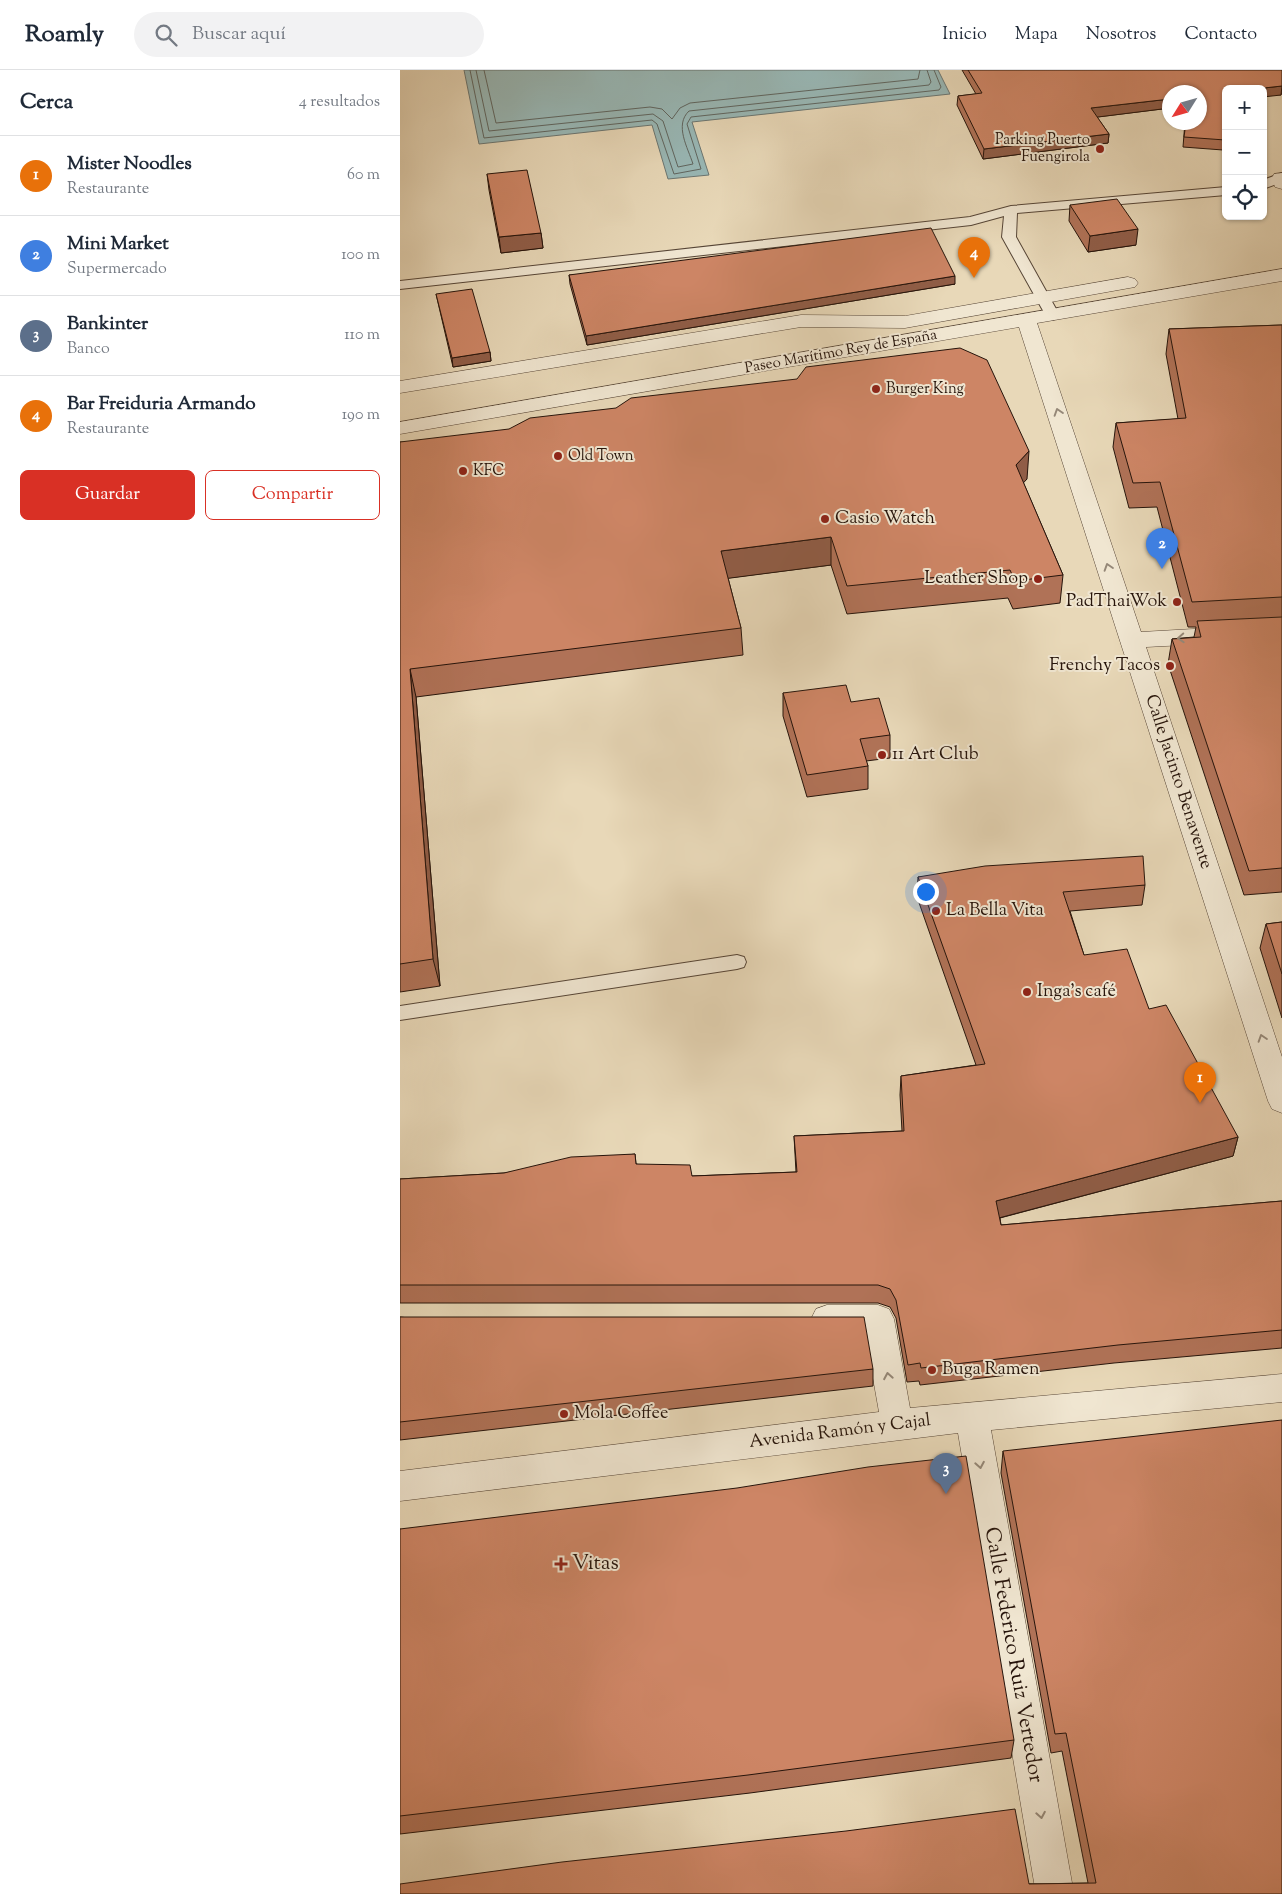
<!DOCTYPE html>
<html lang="es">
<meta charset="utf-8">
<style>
:root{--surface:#fff;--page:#f2f2f3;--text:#1f2937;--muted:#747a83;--line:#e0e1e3;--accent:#d93025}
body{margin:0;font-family:"Sorts Mill Goudy",serif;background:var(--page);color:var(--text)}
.controls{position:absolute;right:15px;top:15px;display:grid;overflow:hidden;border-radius:8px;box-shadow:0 1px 4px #0004}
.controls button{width:45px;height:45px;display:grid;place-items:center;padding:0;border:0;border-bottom:1px solid var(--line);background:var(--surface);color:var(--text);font:25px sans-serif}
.compass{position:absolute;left:762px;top:15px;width:45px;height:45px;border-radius:50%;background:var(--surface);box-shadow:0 1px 4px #0004;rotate:233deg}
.you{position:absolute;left:525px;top:821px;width:18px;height:18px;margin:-12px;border:4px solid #fff;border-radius:50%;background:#1a73e8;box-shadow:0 0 0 8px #1a73e833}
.badge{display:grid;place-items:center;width:32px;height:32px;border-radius:50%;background:var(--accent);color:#fff;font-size:16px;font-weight:700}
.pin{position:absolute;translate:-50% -41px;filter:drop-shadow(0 1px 2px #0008)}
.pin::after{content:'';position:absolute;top:26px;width:18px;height:15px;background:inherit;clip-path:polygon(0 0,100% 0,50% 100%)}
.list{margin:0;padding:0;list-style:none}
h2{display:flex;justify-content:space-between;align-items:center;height:65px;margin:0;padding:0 20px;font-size:21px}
h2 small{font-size:16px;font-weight:400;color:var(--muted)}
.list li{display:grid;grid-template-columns:32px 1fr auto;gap:15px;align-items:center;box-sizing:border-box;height:80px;padding:0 20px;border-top:1px solid var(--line)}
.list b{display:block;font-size:19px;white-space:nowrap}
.list p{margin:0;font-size:16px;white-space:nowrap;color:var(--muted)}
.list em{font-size:16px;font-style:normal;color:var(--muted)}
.actions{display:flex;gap:10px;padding:15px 20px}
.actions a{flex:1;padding:11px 0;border:1px solid var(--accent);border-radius:8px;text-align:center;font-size:18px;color:var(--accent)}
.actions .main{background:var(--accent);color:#fff}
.icon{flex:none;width:28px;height:28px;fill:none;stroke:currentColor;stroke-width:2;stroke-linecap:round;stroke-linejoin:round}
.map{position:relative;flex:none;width:882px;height:1824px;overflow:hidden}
header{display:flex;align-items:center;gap:30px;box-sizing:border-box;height:70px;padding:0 25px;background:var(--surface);border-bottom:1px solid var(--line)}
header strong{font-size:24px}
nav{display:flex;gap:28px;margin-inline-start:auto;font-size:18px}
.search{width:350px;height:45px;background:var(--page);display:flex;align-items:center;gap:12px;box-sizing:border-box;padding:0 18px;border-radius:28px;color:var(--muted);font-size:19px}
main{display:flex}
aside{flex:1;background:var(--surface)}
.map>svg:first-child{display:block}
.water{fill:#99b8b6;stroke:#6b7672}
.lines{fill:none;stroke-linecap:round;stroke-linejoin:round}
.shore{stroke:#606660;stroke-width:1}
.lane-casing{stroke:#564536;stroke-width:2}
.street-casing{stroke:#564536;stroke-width:1}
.lane{fill:#f0e6d1;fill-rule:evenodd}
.street{fill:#f0e6d1;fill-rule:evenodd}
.wall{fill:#b07257;stroke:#26140b}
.shaded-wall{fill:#905d47;stroke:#26140b}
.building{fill:#cd8565;stroke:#26140b}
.oneway{stroke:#958878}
.poi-dot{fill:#8f2418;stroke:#f0e6d1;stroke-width:2}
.labels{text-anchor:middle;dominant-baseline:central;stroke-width:4;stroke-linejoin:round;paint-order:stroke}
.far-poi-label{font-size:15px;fill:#26140b;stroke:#f0e6d1;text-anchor:start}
.far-street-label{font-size:15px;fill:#26140b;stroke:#f0e6d1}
.poi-label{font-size:18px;fill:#26140b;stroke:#f0e6d1;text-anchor:start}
.street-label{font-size:18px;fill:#26140b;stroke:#f0e6d1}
.near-poi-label{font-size:21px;fill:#26140b;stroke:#f0e6d1;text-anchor:start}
.near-street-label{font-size:21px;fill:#26140b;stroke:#f0e6d1}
</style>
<header>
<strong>Roamly</strong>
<div class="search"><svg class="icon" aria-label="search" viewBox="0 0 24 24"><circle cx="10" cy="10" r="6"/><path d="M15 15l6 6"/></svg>Buscar aquí</div>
<nav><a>Inicio</a><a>Mapa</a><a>Nosotros</a><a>Contacto</a></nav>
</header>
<main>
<aside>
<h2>Cerca<small>4 resultados</small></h2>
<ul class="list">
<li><span class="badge" style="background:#e8710a">1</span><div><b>Mister Noodles</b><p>Restaurante</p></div><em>60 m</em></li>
<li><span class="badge" style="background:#3f7fe0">2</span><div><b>Mini Market</b><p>Supermercado</p></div><em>100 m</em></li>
<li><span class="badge" style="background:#5c6f8a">3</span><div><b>Bankinter</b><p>Banco</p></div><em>110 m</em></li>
<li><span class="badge" style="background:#e8710a">4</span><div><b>Bar Freiduria Armando</b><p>Restaurante</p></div><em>190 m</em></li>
</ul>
<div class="actions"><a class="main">Guardar</a><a>Compartir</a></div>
</aside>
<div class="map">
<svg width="882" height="1824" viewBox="0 0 882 1824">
<rect width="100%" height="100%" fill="#e8d8b8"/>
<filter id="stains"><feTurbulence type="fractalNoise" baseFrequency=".004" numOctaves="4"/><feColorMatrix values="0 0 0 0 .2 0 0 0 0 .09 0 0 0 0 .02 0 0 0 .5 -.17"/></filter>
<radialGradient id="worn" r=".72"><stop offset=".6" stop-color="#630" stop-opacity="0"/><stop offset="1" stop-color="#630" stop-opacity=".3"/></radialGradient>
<polygon class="water" points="64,0 538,0 550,24 292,52 309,105 268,109 252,55 79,74"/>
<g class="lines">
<g class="shore">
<polyline points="70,0 84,68 252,50 257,54 274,104 301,99 287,54 291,47 539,20 541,17 534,0"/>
<path d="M76,0L89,61L253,44L263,51L278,97L293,94C288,78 274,55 289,41L529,15L531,12L527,0"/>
<polyline points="84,0 96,53 250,37 262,39 272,49 280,38 290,33 518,9 520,0"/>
</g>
<g class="lane-casing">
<g id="lane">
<polygon points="882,103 882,112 863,119 863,110"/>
<polygon points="826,117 826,125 617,143 616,167 660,246 653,250 646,246 602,167 604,146 571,155 0,219 0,211 570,147 611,136"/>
<polygon points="337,885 344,887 346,892 344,897 337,899 0,950 0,936"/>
</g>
</g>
<g class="street-casing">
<g id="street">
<polygon points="882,103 882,119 875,117 872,108 874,104"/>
<polygon points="882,199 882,211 637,253 741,562 882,554 882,570 746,577 882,987 882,1043 872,1039 868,1031 619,257 0,364 0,352"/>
<polygon points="728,207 735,209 738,213 735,217 505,258 401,257 0,323 0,311 401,245 505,246"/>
<polygon points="427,1235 478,1235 489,1239 494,1249 510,1338 882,1304 882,1332 591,1360 674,1824 636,1824 558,1363 0,1431 0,1401 479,1342 465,1263 427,1263 416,1259 411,1249 416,1239"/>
</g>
</g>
<use href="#lane" class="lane"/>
<use href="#street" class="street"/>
</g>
<g class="wall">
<polygon points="562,0 882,0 882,22 881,25 826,19 825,70 823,80 783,77 785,52 800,52 800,22 770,22 770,38 697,47 709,64 708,73 583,89 557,35 558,26 576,24"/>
<polygon points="87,104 141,163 143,178 101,183 89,120"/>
<polygon points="670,135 736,175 688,182 669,151"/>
<polygon points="169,205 555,214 187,275 170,214"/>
<polygon points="36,224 90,282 91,291 53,297"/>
<polygon points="882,255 882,822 844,825 768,594 772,569 794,567 796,557 788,557 757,437 729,438 713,377 716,353 778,349 766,284 769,259"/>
<polygon points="0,372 627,409 623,412 663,505 660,533 613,539 608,528 447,544 431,495 328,508 341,558 343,585 16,627 40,916 0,922"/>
<polygon points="383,623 451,632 490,665 490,688 466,691 468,696 468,719 407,727 383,646"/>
<polygon points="518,807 745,815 742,835 670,841 684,885 749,939 838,1067 833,1086 600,1148 601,1155 882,1131 882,1278 714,1293 520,1315 519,1311 507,1312 496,1248 490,1237 478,1233 0,1233 0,1109 104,1103 235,1084 236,1094 292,1106 396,1102 394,1066 502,1061 500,1025 501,1006 576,995 517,827"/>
<polygon points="882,852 882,948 860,878 866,854"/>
<polygon points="0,1247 473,1299 473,1316 0,1370"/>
<polygon points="603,1381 882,1824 629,1814 688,1813 662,1681 651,1683 601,1403"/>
<polygon points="0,1459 614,1670 611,1688 350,1723 0,1764"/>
</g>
<g class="shaded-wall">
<polygon points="882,16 881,25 863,27 863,19 855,19"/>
<polygon points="770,29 770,38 690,48 691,38"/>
<polygon points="709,64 708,73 583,89 584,79"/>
<polygon points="738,159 736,175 688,182 690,166"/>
<polygon points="141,163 143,178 101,183 99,167"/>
<polygon points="555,206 555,214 187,275 186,266"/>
<polygon points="90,282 91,291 53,297 52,288"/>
<polygon points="629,381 627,409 614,423 616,395"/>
<polygon points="431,467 431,495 323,509 321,481"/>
<polygon points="10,599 16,627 40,916 33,889"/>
<polygon points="838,1067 833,1086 595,1149 596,1131"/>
</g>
<g class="building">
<polygon points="568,0 882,0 882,16 855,19 826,19 826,51 825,70 784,67 786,52 800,52 800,22 770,22 770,29 691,38 709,64 584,79 558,26 582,23"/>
<polygon points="127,100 141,163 99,167 87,104"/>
<polygon points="717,129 738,159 690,166 670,135"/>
<polygon points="531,158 555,206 186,266 169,205"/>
<polygon points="72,219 90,282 52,288 36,224"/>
<polygon points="882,255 882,527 792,532 760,412 733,413 716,353 786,348 769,259"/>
<polygon points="560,278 587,290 629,381 616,395 663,505 615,511 610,500 447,516 431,467 321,481 341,558 10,599 33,889 0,894 0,372 109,359 130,348 216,338 231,328 397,309 406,297"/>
<polygon points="882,547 882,798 849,801 772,569 801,567 797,551"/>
<polygon points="446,615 451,632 479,628 490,665 460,669 468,696 407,705 383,623"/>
<polygon points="743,786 745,815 663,822 684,885 727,879 749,939 766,935 838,1067 596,1131 601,1155 882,1131 882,1260 718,1275 521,1298 520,1293 508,1295 496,1230 490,1219 478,1215 0,1215 0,1109 104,1103 171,1087 235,1084 236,1094 290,1095 292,1106 397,1102 394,1066 504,1061 501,1006 585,994 518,807 585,796"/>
<polygon points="882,852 882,904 866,854"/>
<polygon points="0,1247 464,1247 473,1299 0,1352"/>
<polygon points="882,1350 882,1824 0,1824 0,1814 162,1792 446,1761 615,1739 629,1814 696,1813 666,1663 655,1664 603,1381"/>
<polygon points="566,1386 614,1670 348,1705 0,1746 0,1459 337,1418 468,1397"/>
</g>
<defs><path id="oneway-chevron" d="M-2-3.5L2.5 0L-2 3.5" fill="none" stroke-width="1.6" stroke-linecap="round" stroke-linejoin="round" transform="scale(1.25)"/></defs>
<g class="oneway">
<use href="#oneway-chevron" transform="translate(658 342) rotate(-108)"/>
<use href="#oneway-chevron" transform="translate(708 497) rotate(-108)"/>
<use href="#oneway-chevron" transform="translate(781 568) rotate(177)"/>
<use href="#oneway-chevron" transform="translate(862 968) rotate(-108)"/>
<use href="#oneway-chevron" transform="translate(488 1306) rotate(-100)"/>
<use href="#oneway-chevron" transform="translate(580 1395) rotate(80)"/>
<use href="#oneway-chevron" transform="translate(641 1745) rotate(80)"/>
</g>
<g class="poi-dot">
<circle cx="700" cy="79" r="5"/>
<circle cx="476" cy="319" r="5"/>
<circle cx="158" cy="386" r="5"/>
<circle cx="63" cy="401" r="5"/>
<circle cx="425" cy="449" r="5"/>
<circle cx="638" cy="509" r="5"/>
<circle cx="777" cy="532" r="5"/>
<circle cx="770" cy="596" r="5"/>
<circle cx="482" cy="685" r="5"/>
<circle cx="536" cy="841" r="5"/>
<circle cx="627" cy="922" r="5"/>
<circle cx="532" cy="1300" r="5"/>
<circle cx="164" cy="1344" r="5"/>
<path d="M158.5 1486.5h5v5h5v5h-5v5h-5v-5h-5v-5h5z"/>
</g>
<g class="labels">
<g class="far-poi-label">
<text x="690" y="70" text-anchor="end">Parking Puerto<tspan x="690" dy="17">Fuengirola</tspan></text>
<text x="486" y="319">Burger King</text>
<text x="168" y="386">Old Town</text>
<text x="73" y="401">KFC</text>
</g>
<g class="far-street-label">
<text transform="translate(441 282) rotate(-10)">Paseo Marítimo Rey de España</text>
</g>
<g class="poi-label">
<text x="435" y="449">Casio Watch</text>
<text x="628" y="509" text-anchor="end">Leather Shop</text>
<text x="767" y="532" text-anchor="end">PadThaiWok</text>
<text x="760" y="596" text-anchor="end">Frenchy Tacos</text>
<text x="492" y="685">11 Art Club</text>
<text x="546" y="841">La Bella Vita</text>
<text x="637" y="922">Inga's café</text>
<text x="542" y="1300">Buga Ramen</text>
<text x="174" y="1344">Mola Coffee</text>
</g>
<g class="street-label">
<text transform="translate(778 712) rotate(72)">Calle Jacinto Benavente</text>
<text transform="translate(440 1362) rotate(-7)">Avenida Ramón y Cajal</text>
</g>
<g class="near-poi-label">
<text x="172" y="1494">Vitas</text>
</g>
<g class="near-street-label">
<text transform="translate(613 1585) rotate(80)">Calle Federico Ruiz Vertedor</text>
</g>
</g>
<rect width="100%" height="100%" filter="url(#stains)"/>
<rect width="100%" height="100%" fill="url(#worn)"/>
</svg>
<div class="controls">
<button>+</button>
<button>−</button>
<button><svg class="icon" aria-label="locate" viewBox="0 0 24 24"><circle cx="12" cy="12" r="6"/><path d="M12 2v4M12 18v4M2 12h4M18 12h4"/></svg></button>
</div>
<svg class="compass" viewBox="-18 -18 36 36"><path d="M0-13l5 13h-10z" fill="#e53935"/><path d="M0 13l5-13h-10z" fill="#747a83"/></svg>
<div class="you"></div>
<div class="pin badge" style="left:800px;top:1033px;background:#e8710a">1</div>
<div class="pin badge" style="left:762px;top:499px;background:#3f7fe0">2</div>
<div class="pin badge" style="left:546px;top:1424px;background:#5c6f8a">3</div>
<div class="pin badge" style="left:574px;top:208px;background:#e8710a">4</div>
</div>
</main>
